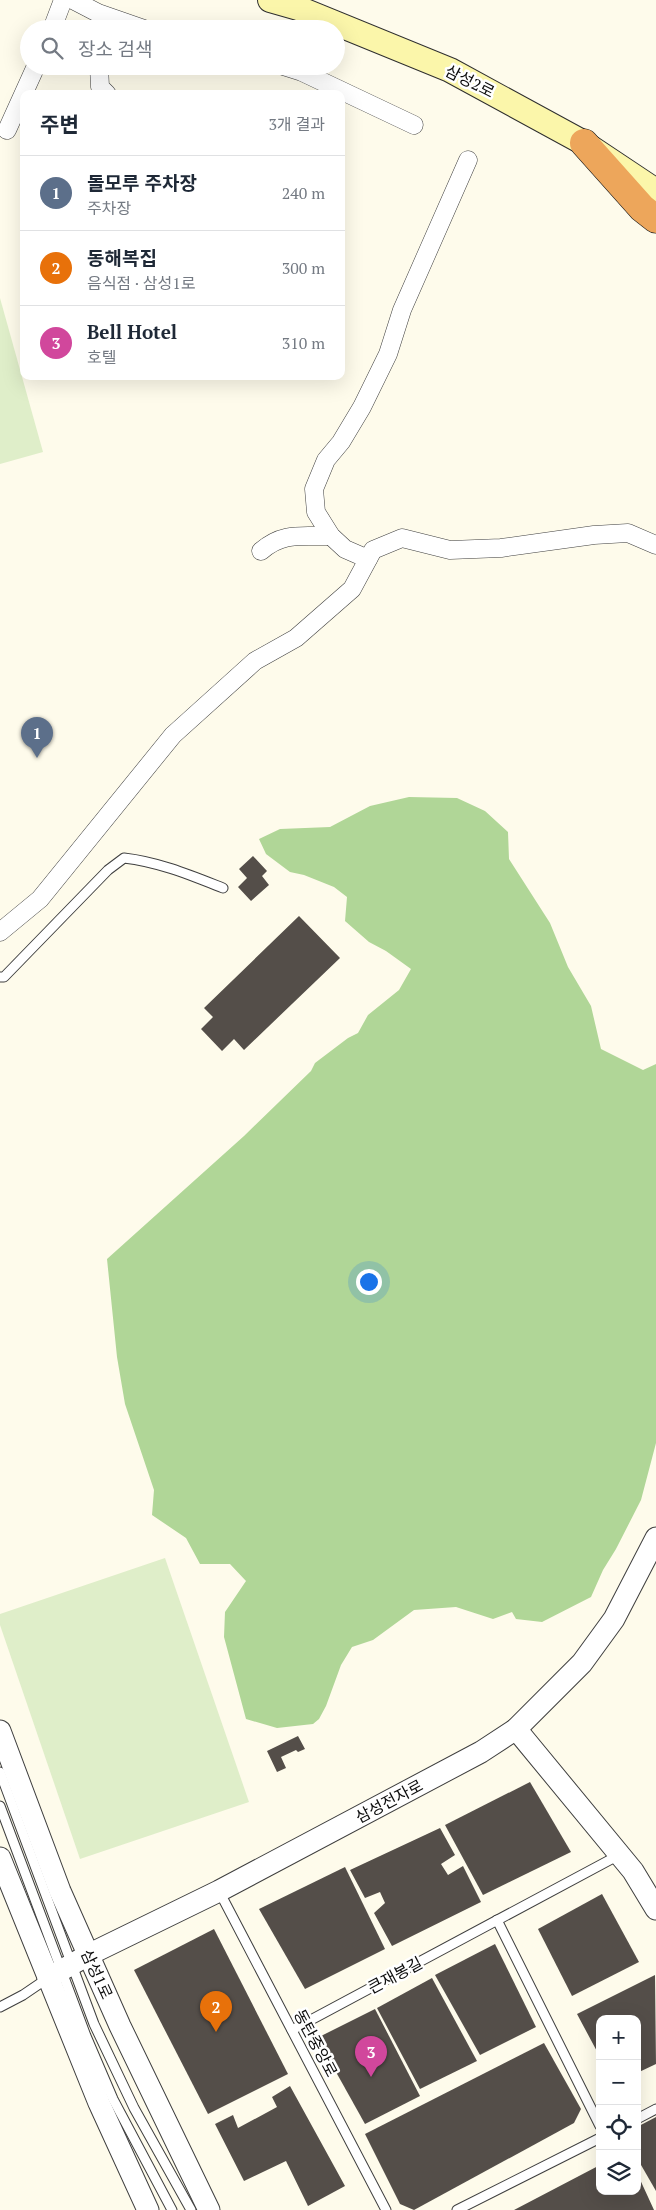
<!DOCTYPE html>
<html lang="ko">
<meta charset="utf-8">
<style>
:root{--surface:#fff;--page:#f6f6f7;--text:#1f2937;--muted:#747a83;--line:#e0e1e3;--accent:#b42d2b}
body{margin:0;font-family:"PT Serif","Noto Sans KR",serif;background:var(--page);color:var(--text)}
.controls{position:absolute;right:15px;bottom:15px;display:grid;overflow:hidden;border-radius:10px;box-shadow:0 5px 20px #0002}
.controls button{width:45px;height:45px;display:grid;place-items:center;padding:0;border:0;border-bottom:1px solid var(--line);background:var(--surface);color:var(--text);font:25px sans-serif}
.you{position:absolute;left:368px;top:1281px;width:18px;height:18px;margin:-12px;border:4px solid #fff;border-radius:50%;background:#1a73e8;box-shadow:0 0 0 8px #1a73e833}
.badge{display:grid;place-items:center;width:32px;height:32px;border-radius:50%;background:var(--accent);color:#fff;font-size:16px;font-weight:700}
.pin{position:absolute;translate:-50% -41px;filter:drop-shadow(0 1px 2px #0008)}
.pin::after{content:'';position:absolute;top:26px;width:18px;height:15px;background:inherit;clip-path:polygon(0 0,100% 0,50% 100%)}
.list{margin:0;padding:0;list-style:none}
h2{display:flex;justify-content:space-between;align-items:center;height:65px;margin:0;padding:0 20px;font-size:21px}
h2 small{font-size:16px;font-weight:400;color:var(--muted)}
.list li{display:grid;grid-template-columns:32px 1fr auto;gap:15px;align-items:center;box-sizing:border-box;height:75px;padding:0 20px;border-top:1px solid var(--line)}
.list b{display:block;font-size:19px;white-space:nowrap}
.list p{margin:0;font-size:16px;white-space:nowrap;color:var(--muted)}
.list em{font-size:16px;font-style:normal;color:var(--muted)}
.icon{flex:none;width:28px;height:28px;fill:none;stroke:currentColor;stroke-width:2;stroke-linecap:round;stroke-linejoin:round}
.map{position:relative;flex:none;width:656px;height:2210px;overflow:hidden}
.search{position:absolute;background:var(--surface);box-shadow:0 5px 20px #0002;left:20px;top:20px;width:325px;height:55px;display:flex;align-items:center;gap:12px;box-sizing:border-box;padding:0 18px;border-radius:28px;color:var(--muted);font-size:19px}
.panel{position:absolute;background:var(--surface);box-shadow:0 5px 20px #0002;left:20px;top:90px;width:325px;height:290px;border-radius:10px}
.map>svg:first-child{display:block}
.forest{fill:#b0d697}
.pitch{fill:#dfeec9}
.building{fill:#544e49}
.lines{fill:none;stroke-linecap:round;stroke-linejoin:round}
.service-casing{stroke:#3f3f3f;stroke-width:11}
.minor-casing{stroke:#3f3f3f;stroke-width:19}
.tertiary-casing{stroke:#3f3f3f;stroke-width:23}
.secondary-casing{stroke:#2e2e2e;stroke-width:26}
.motorway-casing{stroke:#1d1d1d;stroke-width:29}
.service{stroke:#fff;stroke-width:9}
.minor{stroke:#fff;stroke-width:18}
.tertiary{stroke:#fff;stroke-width:21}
.secondary{stroke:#fbf6aa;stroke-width:24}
.motorway{stroke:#eda65b;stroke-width:28}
.labels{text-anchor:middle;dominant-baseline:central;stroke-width:5;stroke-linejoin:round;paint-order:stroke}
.street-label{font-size:16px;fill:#0c0c0c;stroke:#fff}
</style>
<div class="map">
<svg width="656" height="2210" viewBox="0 0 656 2210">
<rect width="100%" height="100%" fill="#fefbeb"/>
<polygon class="forest" points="409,797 457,798 485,811 508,832 509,859 550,923 568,967 591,1006 601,1049 643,1070 656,1064 656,1443 641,1500 616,1549 603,1570 591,1597 542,1622 516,1619 512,1612 493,1619 456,1607 414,1610 373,1640 352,1647 341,1665 326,1706 319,1719 313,1724 277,1728 246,1719 224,1637 225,1612 246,1581 230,1564 200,1564 186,1538 152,1515 154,1490 125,1404 117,1357 107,1259 244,1136 311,1071 315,1063 348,1038 358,1033 368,1015 399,990 411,969 386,951 369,942 345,921 347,897 334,887 304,875 290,872 266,854 259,839 280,829 330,827 370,806"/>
<g class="pitch">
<polygon points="0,298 43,452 0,464"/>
<polygon points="165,1558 249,1802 80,1859 0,1625 0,1614"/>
</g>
<g class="building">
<polygon points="253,856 267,871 262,876 269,885 251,901 238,887 247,878 239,869"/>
<polygon points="299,916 340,958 244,1050 234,1039 222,1051 201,1029 213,1017 204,1008"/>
<polygon points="298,1736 305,1749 298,1752 296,1750 281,1757 286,1768 277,1772 267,1751"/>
<polygon points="530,1782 571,1852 483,1895 445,1825"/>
<polygon points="440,1828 455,1855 441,1864 448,1875 463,1866 481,1902 392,1946 374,1913 385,1903 380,1892 365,1898 350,1870"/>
<polygon points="345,1867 385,1949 305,1989 259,1909"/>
<polygon points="602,1894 639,1962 572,1996 538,1929"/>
<polygon points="214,1929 288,2074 208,2114 134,1970"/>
<polygon points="495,1944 536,2027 480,2055 435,1975"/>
<polygon points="655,1975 656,2064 637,2073 637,2019 600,2019 600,2057 577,2014"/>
<polygon points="432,1978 477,2061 420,2089 377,2008"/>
<polygon points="375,2009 420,2096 365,2124 317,2038"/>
<polygon points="544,2043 581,2109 574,2123 414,2210 400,2204 365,2134"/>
<polygon points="290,2086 345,2186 308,2206 286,2161 244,2181 215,2124 233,2115 238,2128 277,2107 272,2097"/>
<polygon points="656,2117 656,2191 637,2158 637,2127"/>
<polygon points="600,2165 600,2191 637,2191 637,2173 654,2210 514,2210"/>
</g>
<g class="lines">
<g class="service-casing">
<g id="service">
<path d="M0,977H4L108,870L124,858C159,862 190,875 223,888"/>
<polyline points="0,1772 94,2024 134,2108 191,2210"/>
<polyline points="0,1806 86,2036 113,2099 172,2210"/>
<polyline points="219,1891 386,2210"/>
<polyline points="497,1920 600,2126"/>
<polyline points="0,2007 23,1995 48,1978"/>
<polyline points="292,2030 619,1855"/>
<polyline points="637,2119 656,2109"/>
<polyline points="457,2210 600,2138"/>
</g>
</g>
<g class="minor-casing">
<g id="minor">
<polyline points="73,0 98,13 144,29"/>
<polyline points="52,29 63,0"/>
<polyline points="99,66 100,87 107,94"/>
<polyline points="283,66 302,72 414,125"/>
<polyline points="7,130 36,66"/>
<path d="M261,551C284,531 303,537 331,536"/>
<polyline points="368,559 345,549 331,536 316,512 314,489 326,460 341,442 362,407 388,354 402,310 468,160"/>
<polyline points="0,932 40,899 173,735 255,661 296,638 352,589 373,550 402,538 450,550 501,548 594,535 628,533 656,545"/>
</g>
</g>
<g class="tertiary-casing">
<g id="tertiary">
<polyline points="516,1729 633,1871 656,1909"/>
<polyline points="0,1731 60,1891 120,2026 209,2210"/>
<polyline points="0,1858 99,2103 148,2210"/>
<polyline points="48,1978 88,1955 219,1891 481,1752 516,1729 582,1663 614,1619 656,1538"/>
</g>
</g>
<g class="secondary-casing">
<polyline id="secondary" points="270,0 298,8 450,70 584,143 656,191"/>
</g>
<g class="motorway-casing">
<polyline id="motorway" points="584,143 642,208 656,219"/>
</g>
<use href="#service" class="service"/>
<use href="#minor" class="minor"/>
<use href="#tertiary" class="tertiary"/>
<use href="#secondary" class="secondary"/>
<use href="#motorway" class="motorway"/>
</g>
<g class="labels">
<g class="street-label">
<text transform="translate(470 81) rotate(27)">삼성2로</text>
<text transform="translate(389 1801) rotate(-28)">삼성전자로</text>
<text transform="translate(97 1974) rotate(65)">삼성1로</text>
<text transform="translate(395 1975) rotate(-28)">큰재봉길</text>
<text transform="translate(316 2043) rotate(62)">동탄중앙로</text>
</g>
</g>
</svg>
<div class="controls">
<button>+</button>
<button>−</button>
<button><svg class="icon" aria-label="locate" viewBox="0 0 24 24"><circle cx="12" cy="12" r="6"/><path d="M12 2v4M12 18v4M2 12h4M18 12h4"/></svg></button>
<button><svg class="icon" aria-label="layers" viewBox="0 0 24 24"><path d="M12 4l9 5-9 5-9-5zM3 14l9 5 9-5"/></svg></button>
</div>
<div class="you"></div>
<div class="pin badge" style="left:37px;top:758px;background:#5c6f8a">1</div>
<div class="pin badge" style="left:216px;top:2032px;background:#e8710a">2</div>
<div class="pin badge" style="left:371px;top:2077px;background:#d1479c">3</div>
<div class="search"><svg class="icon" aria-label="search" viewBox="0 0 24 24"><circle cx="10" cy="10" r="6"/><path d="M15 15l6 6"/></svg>장소 검색</div>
<section class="panel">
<h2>주변<small>3개 결과</small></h2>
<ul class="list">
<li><span class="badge" style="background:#5c6f8a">1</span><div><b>돌모루 주차장</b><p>주차장</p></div><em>240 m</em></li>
<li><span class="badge" style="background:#e8710a">2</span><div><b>동해복집</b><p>음식점 · 삼성1로</p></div><em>300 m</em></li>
<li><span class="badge" style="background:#d1479c">3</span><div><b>Bell Hotel</b><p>호텔</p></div><em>310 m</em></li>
</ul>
</section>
</div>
